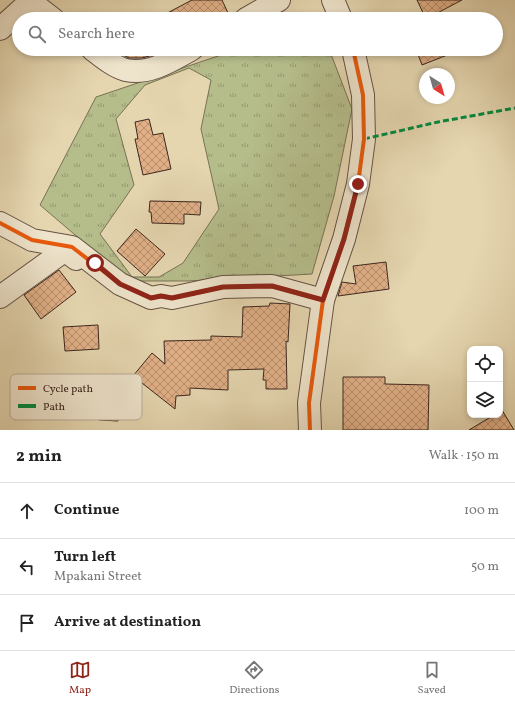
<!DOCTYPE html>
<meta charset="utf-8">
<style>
:root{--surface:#fff;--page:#f2f2f2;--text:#222;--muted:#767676;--line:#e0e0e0;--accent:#8f2418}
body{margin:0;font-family:Vollkorn,serif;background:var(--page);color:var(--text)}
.controls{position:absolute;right:12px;bottom:12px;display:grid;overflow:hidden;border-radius:8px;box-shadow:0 2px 6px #0003}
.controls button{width:36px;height:36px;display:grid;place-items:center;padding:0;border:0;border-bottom:1px solid var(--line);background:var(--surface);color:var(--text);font:20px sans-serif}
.compass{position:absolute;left:419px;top:68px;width:36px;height:36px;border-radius:50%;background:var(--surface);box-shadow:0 2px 6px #0003;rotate:143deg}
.stop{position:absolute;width:12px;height:12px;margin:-9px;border:3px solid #8f2418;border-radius:50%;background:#fff}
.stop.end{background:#8f2418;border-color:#fff;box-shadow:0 1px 4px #0008}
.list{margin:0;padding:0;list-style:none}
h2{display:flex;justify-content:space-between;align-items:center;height:52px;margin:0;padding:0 16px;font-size:17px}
h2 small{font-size:13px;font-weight:400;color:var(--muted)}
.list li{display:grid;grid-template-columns:26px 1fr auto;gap:12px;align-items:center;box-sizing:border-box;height:56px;padding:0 16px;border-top:1px solid var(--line)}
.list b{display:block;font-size:15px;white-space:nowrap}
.list p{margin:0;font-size:13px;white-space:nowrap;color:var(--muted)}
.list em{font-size:13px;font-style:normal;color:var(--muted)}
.icon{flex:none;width:22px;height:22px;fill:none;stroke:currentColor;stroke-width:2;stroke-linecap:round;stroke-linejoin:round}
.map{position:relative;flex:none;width:515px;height:430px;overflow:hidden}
.search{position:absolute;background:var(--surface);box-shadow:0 2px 6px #0003;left:12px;right:12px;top:12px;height:44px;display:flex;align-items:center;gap:10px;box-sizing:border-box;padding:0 14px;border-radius:22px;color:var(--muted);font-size:15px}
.sheet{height:220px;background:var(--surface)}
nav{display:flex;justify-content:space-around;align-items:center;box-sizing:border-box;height:56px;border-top:1px solid var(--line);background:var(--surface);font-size:11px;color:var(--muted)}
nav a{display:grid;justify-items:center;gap:2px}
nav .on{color:var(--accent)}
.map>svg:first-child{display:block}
.grass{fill:url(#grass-tufts);stroke:#787255;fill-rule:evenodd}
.building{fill:url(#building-cross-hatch);stroke:#3c261f}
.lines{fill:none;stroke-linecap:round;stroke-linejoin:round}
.minor-casing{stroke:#665243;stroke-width:24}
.minor{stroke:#eee4cc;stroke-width:22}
.quiet{stroke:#00873e;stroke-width:3;stroke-dasharray:6 3;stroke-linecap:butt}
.cycleway-casing{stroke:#eee4cc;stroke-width:6}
.cycleway{stroke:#e8590c;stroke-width:4}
.route{stroke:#8f2418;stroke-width:5}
.key{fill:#eee4cc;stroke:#b9ab98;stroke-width:1}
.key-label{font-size:11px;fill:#3c261f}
</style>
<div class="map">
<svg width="515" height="430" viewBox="0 0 515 430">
<defs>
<pattern id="grass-tufts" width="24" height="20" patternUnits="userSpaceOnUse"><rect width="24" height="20" fill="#b5bd8b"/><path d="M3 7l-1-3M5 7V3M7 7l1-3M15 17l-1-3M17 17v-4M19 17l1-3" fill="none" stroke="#949971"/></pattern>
<pattern id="building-cross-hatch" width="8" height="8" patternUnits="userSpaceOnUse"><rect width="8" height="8" fill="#e1b087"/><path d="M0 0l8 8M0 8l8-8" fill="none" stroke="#b88f6e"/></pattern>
</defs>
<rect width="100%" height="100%" fill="#e5d6b0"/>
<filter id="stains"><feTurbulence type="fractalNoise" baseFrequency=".005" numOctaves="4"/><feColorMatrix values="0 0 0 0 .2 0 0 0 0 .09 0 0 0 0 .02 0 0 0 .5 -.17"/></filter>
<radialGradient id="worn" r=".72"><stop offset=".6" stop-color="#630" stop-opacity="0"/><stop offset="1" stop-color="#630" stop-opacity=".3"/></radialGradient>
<path class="grass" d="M239,49H329L352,109L334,196L312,274L188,281H129L40,205L96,97ZM189,68L211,80L201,129L219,209L183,263L159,277H132L100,234L134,185L116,119L145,85Z"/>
<g class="building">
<polygon points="192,0 222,0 228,13 216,19 156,19"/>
<polygon points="417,0 462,0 426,19"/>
<polygon points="119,49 152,49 153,55 142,58 129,58 119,53"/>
<polygon points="416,49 460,49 460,50 422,65"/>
<polygon points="149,119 153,135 163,133 171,169 143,175 135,139 138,139 135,122"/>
<polygon points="150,201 201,202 200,215 184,214 184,224 152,223 151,212 149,212"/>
<polygon points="136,229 165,254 145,276 117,251"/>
<polygon points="386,262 389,289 338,296 342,282 356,284 353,266"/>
<polygon points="59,270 76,292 41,319 24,295"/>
<polygon points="270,303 290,304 288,342 286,341 287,389 266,389 266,380 263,380 264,369 228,370 228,390 190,388 190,395 176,396 175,409 133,376 152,353 165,364 164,341 211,340 211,336 242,337 243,307 269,306"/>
<polygon points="98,325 99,349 65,351 63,327"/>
<polygon points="343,377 385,377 385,384 429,385 428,430 343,430"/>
<polygon points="100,406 120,406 118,421 99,420"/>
<polygon points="502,410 514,430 469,430 494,415 500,415 500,411"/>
</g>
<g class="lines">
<g class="minor-casing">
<g id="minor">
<polyline points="333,0 341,19"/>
<polyline points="31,2 53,19"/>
<polyline points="246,19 279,0"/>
<polyline points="0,29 32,0"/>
<path d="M92,49C101,56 114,67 126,70C150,75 172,60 192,49"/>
<polyline points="0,223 32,240 72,247 120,284 151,298 161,296 172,298 223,287 272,286 323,300"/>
<polyline points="0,297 57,256 66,251 76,259"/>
<polyline points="310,430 309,403 323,300 344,239 358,184 364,139 363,95 353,49"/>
</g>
</g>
<use href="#minor" class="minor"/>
<polyline class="quiet" points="364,139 438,122 515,108"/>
<g class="cycleway-casing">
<g id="cycleway">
<polyline points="0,223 32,240 72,247 120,284 151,298 161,296 172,298 223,287 272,286 323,300"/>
<polyline points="310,430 309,403 323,300 344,239 358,184 364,139 363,95 353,49"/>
</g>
</g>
<use href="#cycleway" class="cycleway"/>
</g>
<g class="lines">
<polyline class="route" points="95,263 120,284 151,298 161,296 172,298 223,287 272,286 323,300 344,239 358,184"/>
</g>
<rect x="10" y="374" width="132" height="46" rx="6" class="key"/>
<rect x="18" y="386" width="18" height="4" fill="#e8590c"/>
<rect x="18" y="404" width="18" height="4" fill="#00873e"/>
<g class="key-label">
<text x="43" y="392">Cycle path</text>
<text x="43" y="410">Path</text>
</g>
<rect width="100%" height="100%" filter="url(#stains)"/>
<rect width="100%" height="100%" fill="url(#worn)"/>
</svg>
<div class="controls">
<button><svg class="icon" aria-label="locate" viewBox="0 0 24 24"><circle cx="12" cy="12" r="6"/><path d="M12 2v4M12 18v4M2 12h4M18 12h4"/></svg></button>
<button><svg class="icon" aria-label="layers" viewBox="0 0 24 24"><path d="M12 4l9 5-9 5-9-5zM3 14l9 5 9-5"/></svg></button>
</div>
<svg class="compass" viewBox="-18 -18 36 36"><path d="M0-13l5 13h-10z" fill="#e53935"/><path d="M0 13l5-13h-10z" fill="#767676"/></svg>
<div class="stop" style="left:95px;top:263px"></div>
<div class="stop end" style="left:358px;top:184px"></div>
<div class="search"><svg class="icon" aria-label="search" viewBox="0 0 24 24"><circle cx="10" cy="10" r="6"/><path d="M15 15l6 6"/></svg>Search here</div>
</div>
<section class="sheet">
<h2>2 min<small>Walk · 150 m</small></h2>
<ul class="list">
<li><svg class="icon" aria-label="ahead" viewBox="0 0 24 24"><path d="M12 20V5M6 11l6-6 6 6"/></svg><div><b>Continue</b></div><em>100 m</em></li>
<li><svg class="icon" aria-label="left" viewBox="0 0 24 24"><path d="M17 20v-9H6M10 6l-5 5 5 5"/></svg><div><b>Turn left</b><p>Mpakani Street</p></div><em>50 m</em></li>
<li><svg class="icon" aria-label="arrive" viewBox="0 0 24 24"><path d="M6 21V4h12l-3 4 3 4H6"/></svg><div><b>Arrive at destination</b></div></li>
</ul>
</section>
<nav>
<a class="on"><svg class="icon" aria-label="map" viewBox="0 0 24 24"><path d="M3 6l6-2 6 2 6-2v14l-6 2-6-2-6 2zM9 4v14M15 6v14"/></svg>Map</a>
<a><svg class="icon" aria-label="directions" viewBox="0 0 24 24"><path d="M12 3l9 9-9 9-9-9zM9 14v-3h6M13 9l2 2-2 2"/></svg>Directions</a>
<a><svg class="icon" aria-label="saved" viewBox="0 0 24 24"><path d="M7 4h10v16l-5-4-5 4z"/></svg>Saved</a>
</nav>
